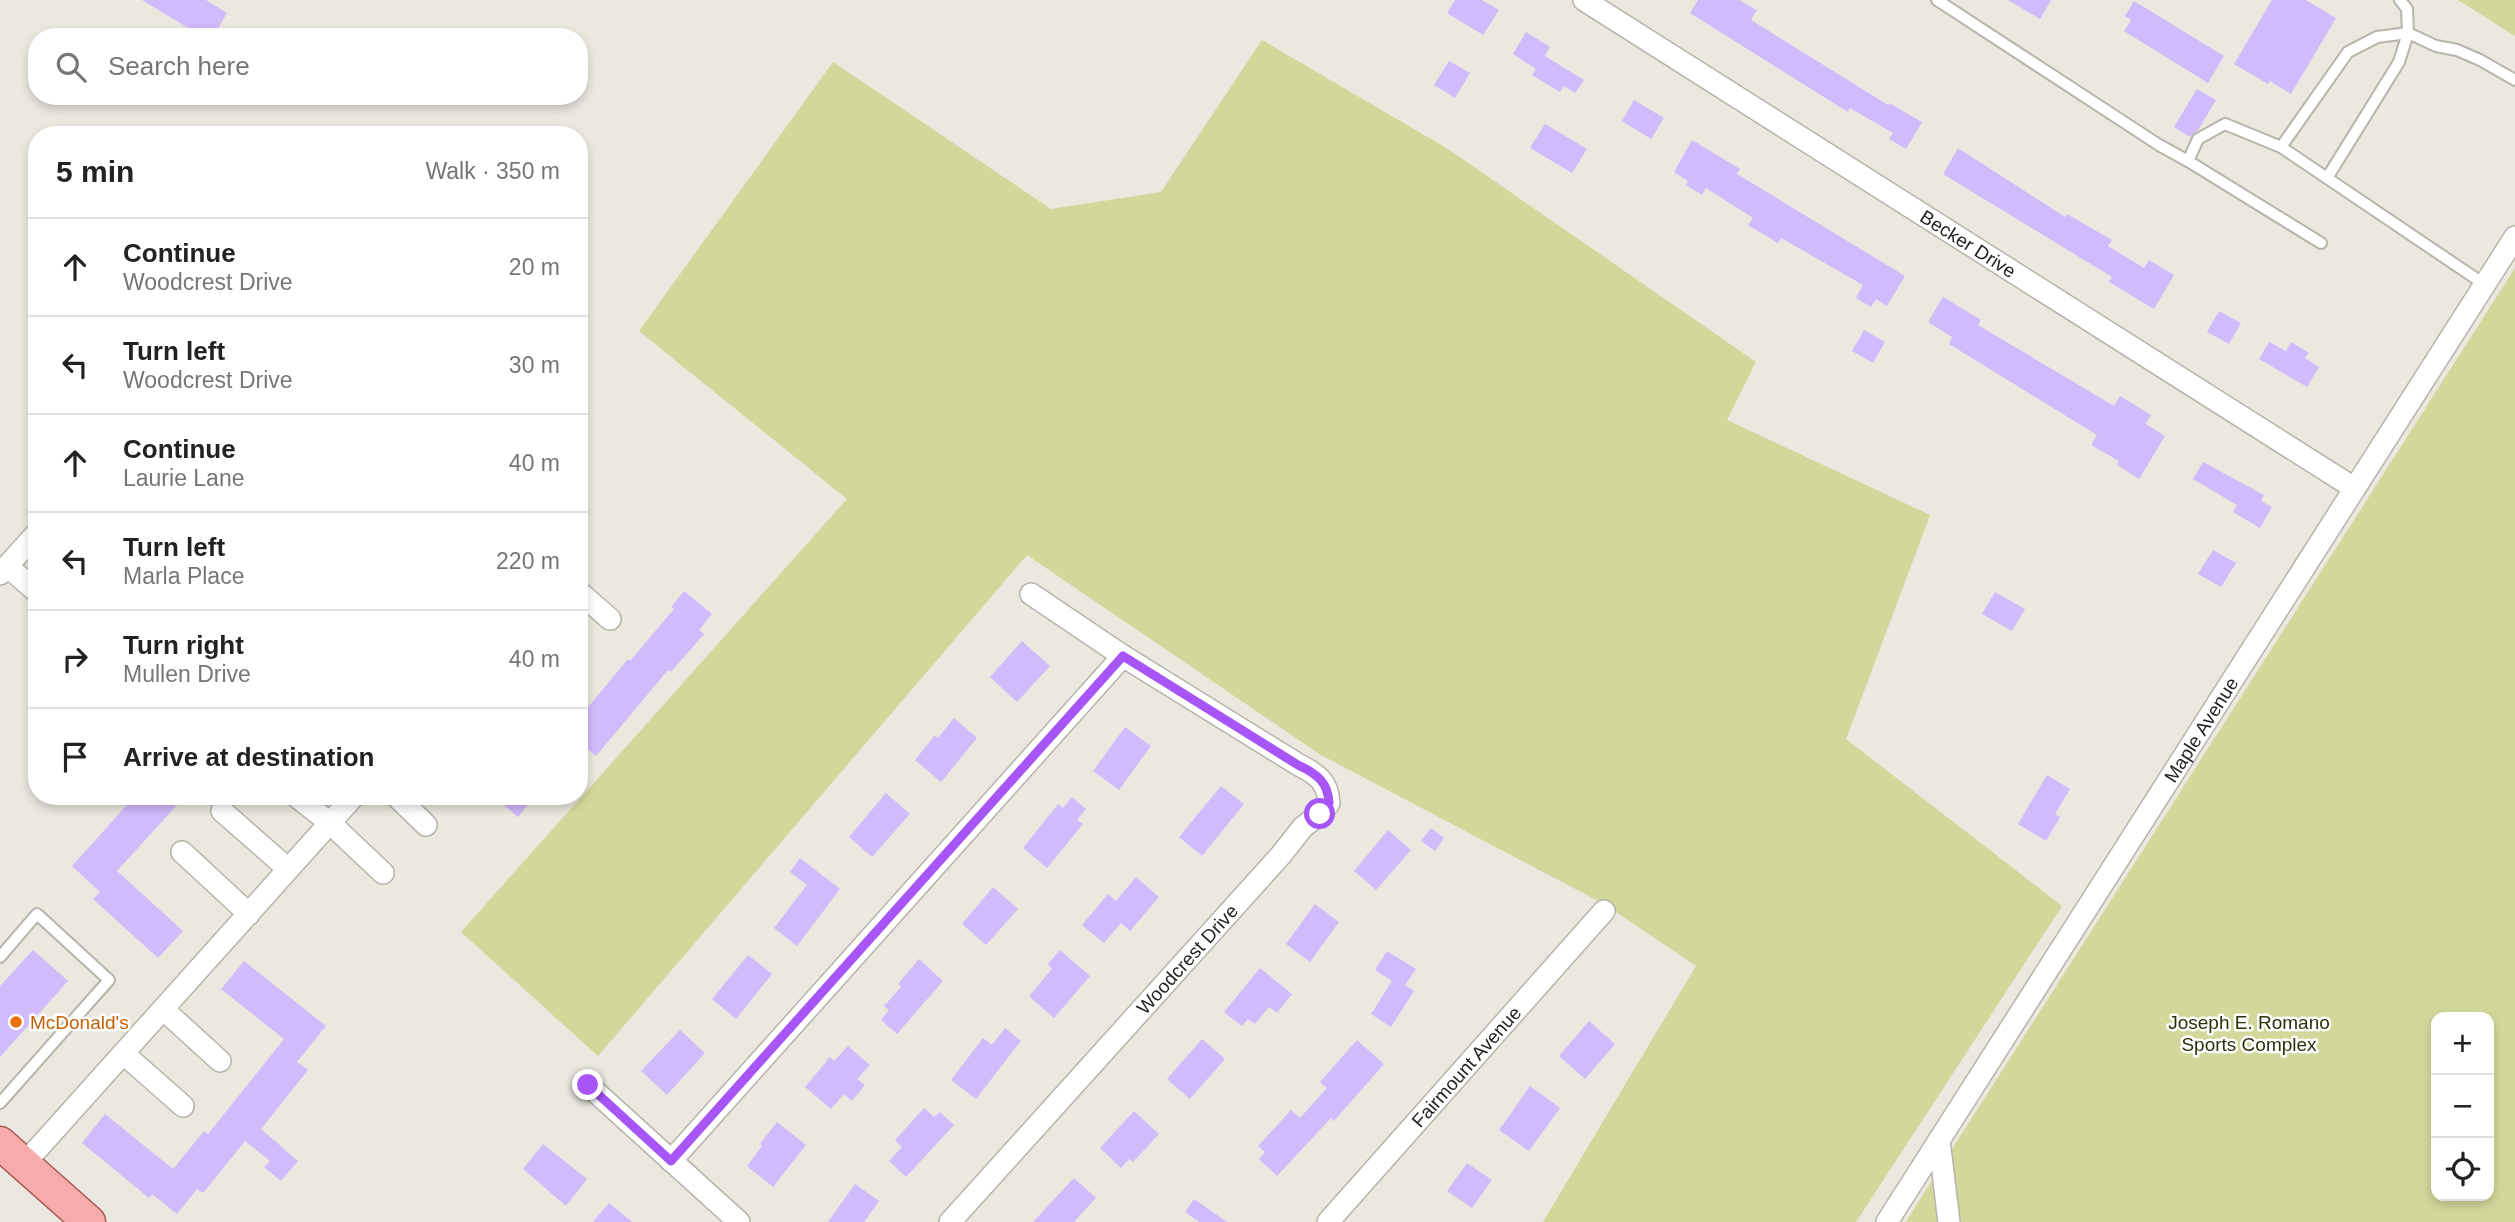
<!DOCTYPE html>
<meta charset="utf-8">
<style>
:root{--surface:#fff;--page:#f2f2f2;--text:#222;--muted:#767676;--line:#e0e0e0}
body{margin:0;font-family:Arial,sans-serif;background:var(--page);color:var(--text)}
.controls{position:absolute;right:21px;bottom:21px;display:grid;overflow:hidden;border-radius:14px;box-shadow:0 4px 10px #0003}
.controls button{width:63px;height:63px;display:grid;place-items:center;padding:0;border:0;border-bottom:2px solid var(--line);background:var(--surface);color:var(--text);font:35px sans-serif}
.stop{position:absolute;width:21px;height:21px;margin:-16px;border:5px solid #a855f7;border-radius:50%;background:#fff}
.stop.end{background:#a855f7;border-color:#fff;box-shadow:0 2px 7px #0008}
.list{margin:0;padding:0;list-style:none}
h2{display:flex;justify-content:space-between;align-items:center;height:91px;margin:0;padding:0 28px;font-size:30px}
h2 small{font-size:23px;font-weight:400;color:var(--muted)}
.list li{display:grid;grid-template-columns:46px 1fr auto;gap:21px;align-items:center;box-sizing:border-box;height:98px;padding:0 28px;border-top:2px solid var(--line)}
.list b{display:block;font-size:26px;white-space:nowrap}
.list p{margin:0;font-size:23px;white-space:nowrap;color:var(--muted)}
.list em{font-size:23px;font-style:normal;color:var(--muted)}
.icon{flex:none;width:38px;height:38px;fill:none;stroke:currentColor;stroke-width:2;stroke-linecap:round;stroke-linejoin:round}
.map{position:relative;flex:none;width:2515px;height:1222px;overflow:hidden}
.search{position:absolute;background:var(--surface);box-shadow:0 4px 10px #0003;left:28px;top:28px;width:560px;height:77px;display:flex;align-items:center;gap:18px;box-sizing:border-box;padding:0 24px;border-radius:28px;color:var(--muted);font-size:26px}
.panel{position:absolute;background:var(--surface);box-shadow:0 4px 10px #0003;left:28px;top:126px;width:560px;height:679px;border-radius:28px}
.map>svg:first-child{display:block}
.green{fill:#d2d79a;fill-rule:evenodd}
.building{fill:#d0bcfc}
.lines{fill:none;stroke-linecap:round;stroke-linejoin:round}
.service-casing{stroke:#b6b4ab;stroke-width:14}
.minor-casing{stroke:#b6b4ab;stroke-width:24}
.primary-casing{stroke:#a85854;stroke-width:35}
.service{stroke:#fff;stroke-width:10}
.minor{stroke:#fff;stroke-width:21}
.primary{stroke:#f5acaa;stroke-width:32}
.route{stroke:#a855f7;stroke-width:9}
.food-dot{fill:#e8710a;stroke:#fff;stroke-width:2.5}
.labels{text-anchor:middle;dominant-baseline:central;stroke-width:5;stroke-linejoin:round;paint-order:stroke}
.street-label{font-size:19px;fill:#23231f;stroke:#fff}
.food-label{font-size:19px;fill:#c56008;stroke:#fff;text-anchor:start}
.park-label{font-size:19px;fill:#2e3008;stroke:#fff}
</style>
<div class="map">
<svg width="2515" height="1222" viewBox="0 0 2515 1222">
<rect width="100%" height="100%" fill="#eae8df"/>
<g class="green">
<polygon points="2458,0 2515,0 2515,36"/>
<polygon points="1262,40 1448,149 1756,362 1727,420 1930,515 1846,739 2062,906 1856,1222 1543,1222 1696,966 1604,904 1321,755 1027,555 598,1056 461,932 847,499 639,331 833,62 1051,209 1161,192"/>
<path d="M2515,268V1222H1906L1922,1196ZM2436,1017H2489V1196H2436Z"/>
</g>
<g class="building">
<polygon points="142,0 206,0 227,13 213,37 203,37"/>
<polygon points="1455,0 1482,0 1499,10 1483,35 1447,13"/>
<polygon points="1698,0 1739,0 1757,10 1751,20 1888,105 1889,103 1922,122 1906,149 1889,139 1893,133 1850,108 1848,112 1690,13"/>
<polygon points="2008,0 2051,0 2040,19"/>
<polygon points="2272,0 2306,0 2336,18 2291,94 2270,81 2268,84 2234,64"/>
<polygon points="2134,1 2224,56 2208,83 2124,31 2131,20 2125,16"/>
<polygon points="1526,32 1550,47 1545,56 1584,80 1575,93 1564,86 1560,92 1532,75 1536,69 1513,54"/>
<polygon points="1449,61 1470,73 1455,98 1434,85"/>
<polygon points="2197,89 2216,100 2198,130 2190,137 2174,127"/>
<polygon points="1634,100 1664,118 1651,139 1622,121"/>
<polygon points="1545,124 1587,149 1572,173 1530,148"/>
<polygon points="1692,140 1740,169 1737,174 1905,276 1887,306 1876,299 1871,307 1856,298 1863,285 1781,238 1778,243 1748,225 1753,218 1706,188 1702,195 1686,185 1688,181 1674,172"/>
<polygon points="1958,148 2065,217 2067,214 2112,240 2108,246 2144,268 2149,260 2174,275 2154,309 2109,282 2112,277 1943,174"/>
<polygon points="1943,297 1981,320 1978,325 2114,406 2120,396 2151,415 2146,424 2165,436 2139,479 2117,465 2119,461 2091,445 2097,435 1949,344 1952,337 1928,322"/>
<polygon points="2219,311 2241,323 2229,344 2207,332"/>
<polygon points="1864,330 1885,342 1873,363 1852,351"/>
<polygon points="2269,342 2286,351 2291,342 2309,353 2305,358 2319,367 2307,387 2259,359"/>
<polygon points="2203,462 2264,495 2261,501 2272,507 2260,528 2233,512 2237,505 2193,479"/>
<polygon points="2213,550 2236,563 2221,587 2198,574"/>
<polygon points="684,591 712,614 699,630 704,634 671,672 668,670 596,756 579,742 579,718 628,659 630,661 674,609 671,607"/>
<polygon points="1995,592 2025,609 2012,631 1982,614"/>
<polygon points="1022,641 1050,666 1017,702 990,677"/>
<polygon points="954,718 977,738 941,782 915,760 935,735 938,738"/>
<polygon points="1125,727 1151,746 1119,790 1093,771"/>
<polygon points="2047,775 2070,789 2055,814 2060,817 2046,841 2018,824"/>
<polygon points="1221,786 1244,804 1202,856 1179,837"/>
<polygon points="886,793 910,814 872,857 849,837"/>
<polygon points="135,796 185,796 117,871 183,931 158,958 93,899 100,892 72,866"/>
<polygon points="493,796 535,796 518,817"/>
<polygon points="1072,797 1086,809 1077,820 1083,824 1047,868 1023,848 1058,804 1063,808"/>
<polygon points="1431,828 1444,838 1435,851 1421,841"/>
<polygon points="1388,830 1411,850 1376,890 1354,871"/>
<polygon points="800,858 840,889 797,946 774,928 807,885 790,872"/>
<polygon points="1136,877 1159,897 1130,931 1121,923 1104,943 1082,925 1108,894 1116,901"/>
<polygon points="993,887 1018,909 986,945 962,924"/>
<polygon points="1315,904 1339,922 1310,962 1286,944"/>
<polygon points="33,950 68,981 0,1057 0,986"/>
<polygon points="1060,950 1090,976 1054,1018 1029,996 1052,969 1048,964"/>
<polygon points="1387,951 1416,969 1405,985 1414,991 1391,1027 1371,1014 1392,981 1375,970"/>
<polygon points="748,955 772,974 736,1019 712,999"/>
<polygon points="919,959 943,981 897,1034 881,1020 889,1010 884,1006 901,987 898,984"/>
<polygon points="244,961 326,1026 297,1062 308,1070 261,1129 298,1161 281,1181 264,1167 270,1161 245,1141 203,1193 197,1189 177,1214 152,1194 149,1198 82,1143 105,1114 173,1169 204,1131 208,1134 284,1039 221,989"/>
<polygon points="1260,968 1292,994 1277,1013 1269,1007 1255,1024 1248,1019 1242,1026 1224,1012"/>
<polygon points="1589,1021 1615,1044 1585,1079 1559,1056"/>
<polygon points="1005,1028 1021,1041 976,1099 951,1080 983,1038 992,1045"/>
<polygon points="680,1030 705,1053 667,1095 641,1071"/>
<polygon points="1202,1039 1225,1059 1190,1099 1167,1079"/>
<polygon points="1357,1040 1384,1064 1334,1121 1331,1118 1277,1176 1259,1159 1265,1152 1258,1146 1291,1110 1300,1118 1327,1088 1320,1082"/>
<polygon points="848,1046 870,1065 857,1079 865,1085 852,1101 844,1094 831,1109 805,1087 830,1057 834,1061"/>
<polygon points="1530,1086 1560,1108 1529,1151 1499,1130"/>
<polygon points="924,1108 934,1117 940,1112 954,1125 906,1177 889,1161 902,1147 895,1140"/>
<polygon points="1134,1111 1159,1134 1133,1162 1129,1159 1121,1168 1100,1148"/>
<polygon points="777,1122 806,1145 773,1187 747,1166 762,1146 760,1144"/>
<polygon points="543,1144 587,1179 566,1206 523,1169"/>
<polygon points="1467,1163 1492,1180 1472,1208 1447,1191"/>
<polygon points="1074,1178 1096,1198 1074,1222 1033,1222"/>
<polygon points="855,1184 879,1201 864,1222 828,1222"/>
<polygon points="1194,1199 1227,1222 1199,1222 1185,1212"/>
<polygon points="609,1203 632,1222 593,1222"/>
</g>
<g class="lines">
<g class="service-casing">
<g id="service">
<polyline points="1937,0 2159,145 2188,161 2198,139 2225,124 2281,147 2348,52 2377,37 2408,33 2436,46 2457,50 2480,60 2515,80"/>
<polyline points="2281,147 2484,284"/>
<polyline points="2188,161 2321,243"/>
<polyline points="2327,178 2399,62 2408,33 2407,9 2400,0"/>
<polyline points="0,957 37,914 109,980 0,1103"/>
</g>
</g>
<g class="minor-casing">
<g id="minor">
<path id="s1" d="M1584,0L2354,488"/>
<polyline points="7,566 37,592"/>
<polyline points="0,574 37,533"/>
<polyline points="579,592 610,619"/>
<polyline points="296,796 330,823 383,873"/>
<polyline points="396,796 426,825"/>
<polyline points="222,811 288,869"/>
<polyline points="182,852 249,914"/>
<polyline points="164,1010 220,1061"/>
<polyline points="125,1055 183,1106"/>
<polyline points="588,1085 739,1222"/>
<polyline points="1939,1140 1949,1222"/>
<polyline points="671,1161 1123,656"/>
<polyline points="24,1164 354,796"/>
<path id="s2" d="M950,1222L1281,855L1303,827L1320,814L1329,803C1328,782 1317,774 1299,765L1123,656L1031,594"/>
<path id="s3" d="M1328,1222L1604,911"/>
<path id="s4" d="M1887,1222L2515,237"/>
</g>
</g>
<g class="primary-casing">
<polyline id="primary" points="0,1143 89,1222"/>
</g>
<use href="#service" class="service"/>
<use href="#minor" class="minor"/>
<use href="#primary" class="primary"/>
</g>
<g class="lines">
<path class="route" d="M588,1085L671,1161L1123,656L1298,765C1317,774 1328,782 1329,803L1320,814"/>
</g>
<circle class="food-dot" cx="16" cy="1022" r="7"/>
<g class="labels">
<g class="street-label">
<text stroke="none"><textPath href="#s1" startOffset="455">Becker Drive</textPath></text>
<text stroke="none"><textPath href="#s4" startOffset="584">Maple Avenue</textPath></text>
<text stroke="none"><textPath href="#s2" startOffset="354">Woodcrest Drive</textPath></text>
<text stroke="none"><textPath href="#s3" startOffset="208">Fairmount Avenue</textPath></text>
</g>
<g class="food-label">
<text x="30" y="1022">McDonald's</text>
</g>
<g class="park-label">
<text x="2249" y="1022">Joseph E. Romano<tspan x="2249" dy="22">Sports Complex</tspan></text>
</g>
</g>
</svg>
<div class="controls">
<button>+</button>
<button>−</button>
<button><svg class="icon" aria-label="locate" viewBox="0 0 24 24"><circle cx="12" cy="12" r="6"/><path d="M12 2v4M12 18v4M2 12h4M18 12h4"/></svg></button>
</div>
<div class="stop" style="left:1320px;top:814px"></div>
<div class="stop end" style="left:588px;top:1085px"></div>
<div class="search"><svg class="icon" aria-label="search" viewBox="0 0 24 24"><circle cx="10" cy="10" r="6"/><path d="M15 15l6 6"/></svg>Search here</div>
<section class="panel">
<h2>5 min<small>Walk · 350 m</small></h2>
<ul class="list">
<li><svg class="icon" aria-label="ahead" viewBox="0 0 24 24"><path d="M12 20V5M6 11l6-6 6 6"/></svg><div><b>Continue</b><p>Woodcrest Drive</p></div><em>20 m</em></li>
<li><svg class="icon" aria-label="left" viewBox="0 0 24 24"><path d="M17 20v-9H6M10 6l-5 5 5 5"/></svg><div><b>Turn left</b><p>Woodcrest Drive</p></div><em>30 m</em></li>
<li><svg class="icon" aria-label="ahead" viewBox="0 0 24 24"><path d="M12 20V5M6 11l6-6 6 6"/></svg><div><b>Continue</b><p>Laurie Lane</p></div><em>40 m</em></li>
<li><svg class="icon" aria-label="left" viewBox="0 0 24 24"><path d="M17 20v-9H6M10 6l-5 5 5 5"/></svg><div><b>Turn left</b><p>Marla Place</p></div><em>220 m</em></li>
<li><svg class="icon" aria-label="right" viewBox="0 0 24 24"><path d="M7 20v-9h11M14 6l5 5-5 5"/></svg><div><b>Turn right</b><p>Mullen Drive</p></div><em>40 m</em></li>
<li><svg class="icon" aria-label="arrive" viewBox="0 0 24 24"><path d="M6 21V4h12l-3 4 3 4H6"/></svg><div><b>Arrive at destination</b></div></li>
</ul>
</section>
</div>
